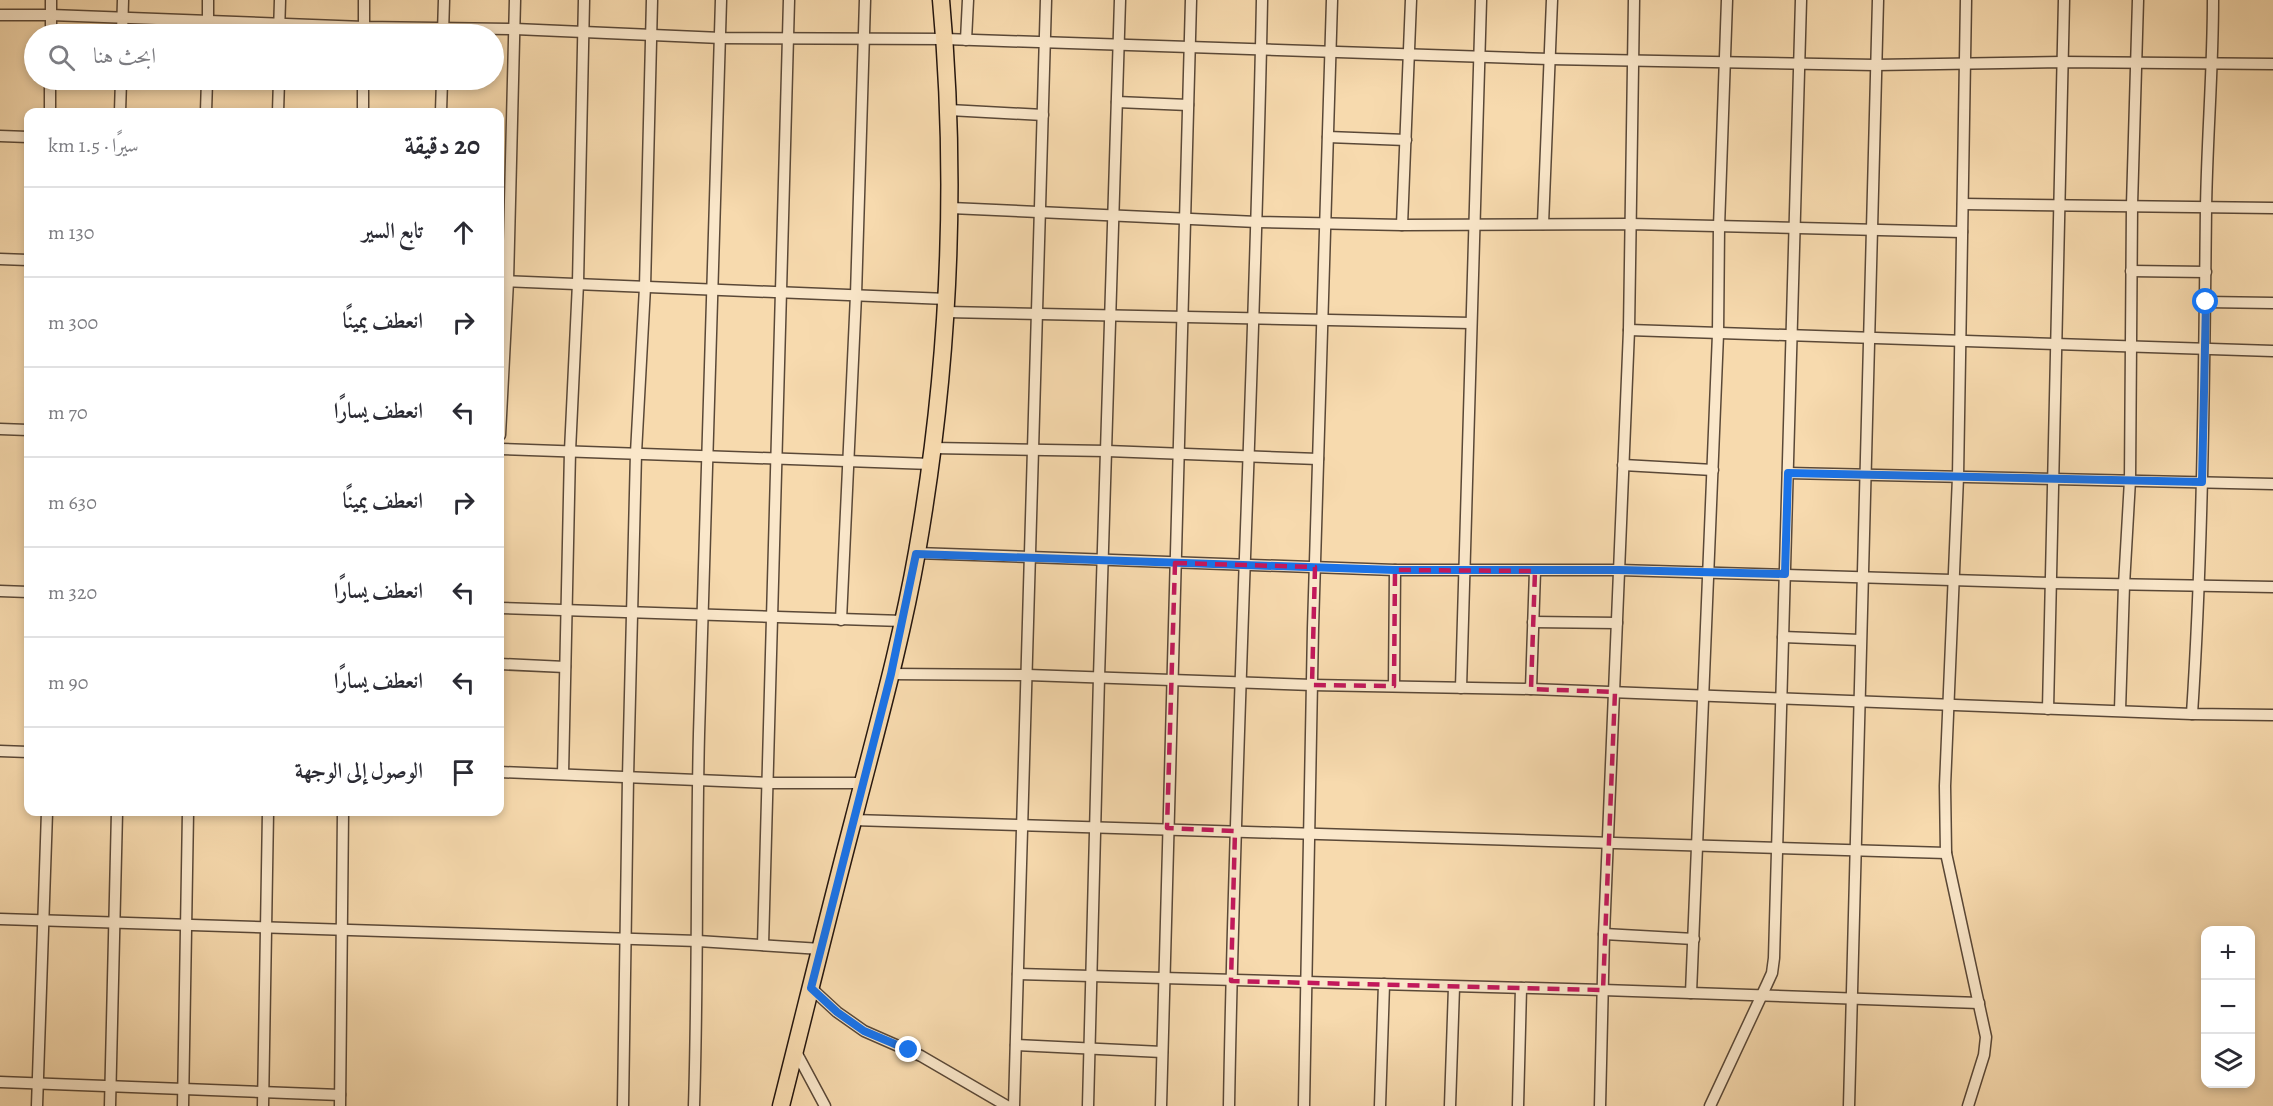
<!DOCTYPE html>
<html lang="ar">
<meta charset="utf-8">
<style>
:root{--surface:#fff;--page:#f7f7f7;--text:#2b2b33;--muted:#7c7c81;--line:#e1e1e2}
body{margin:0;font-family:Alegreya,Amiri,serif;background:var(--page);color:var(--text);direction:rtl}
.controls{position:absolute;right:18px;bottom:18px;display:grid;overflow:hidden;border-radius:12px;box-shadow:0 3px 9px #0003}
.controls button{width:54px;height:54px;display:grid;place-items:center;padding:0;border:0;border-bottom:2px solid var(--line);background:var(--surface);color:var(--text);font:30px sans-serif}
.stop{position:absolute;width:18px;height:18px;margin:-14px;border:4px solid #1a73e8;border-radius:50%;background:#fff}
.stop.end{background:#1a73e8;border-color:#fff;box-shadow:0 2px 6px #0008}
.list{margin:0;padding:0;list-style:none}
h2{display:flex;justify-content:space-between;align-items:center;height:78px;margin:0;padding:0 24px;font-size:26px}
h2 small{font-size:20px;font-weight:400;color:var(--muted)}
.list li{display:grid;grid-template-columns:39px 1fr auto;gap:18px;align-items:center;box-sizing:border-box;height:90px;padding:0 24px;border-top:2px solid var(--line)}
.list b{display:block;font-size:22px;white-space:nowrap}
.list em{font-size:20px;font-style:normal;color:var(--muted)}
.icon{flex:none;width:33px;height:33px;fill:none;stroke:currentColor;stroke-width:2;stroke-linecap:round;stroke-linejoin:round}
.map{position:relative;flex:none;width:2273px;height:1106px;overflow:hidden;direction:ltr}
.search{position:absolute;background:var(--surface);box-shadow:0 3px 9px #0003;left:24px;top:24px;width:480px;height:66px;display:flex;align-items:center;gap:15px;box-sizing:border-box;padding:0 21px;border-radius:33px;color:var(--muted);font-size:22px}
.panel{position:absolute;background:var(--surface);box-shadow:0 3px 9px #0003;left:24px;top:108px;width:480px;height:708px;border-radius:12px;direction:rtl}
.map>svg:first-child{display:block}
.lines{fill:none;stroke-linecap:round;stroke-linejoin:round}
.street-casing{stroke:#5a4837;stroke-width:13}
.primary-casing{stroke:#26170f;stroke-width:19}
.street{stroke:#fae7ca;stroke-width:10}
.primary{stroke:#f7daae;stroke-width:16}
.route{stroke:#1a73e8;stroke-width:8}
.marked{fill:none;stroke:#c2185b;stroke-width:4.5;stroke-dasharray:12 8;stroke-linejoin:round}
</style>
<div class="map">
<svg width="2273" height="1106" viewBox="0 0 2273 1106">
<rect width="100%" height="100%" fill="#f7daae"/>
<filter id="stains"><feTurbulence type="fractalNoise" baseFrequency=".00333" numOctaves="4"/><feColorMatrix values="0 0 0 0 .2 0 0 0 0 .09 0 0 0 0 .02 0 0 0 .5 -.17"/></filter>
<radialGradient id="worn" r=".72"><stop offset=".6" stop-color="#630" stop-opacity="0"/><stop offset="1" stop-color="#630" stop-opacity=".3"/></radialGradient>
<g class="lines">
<g class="street-casing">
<g id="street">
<polyline points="1966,0 1958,477 1945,786 1946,853 1986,1037 1984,1055 1968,1106"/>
<polyline points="0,15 51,15 364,27 515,29 721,38 945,39 1550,59 1875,65 2063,62 2273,64"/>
<polyline points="443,33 444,0"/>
<polyline points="51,34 51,0"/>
<polyline points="122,34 123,0"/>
<polyline points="208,34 208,0"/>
<polyline points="279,34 280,0"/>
<polyline points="364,34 364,0"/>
<polyline points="966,40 968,0"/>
<polyline points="1117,102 1188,105"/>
<polyline points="949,110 1043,115"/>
<polyline points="50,112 50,80"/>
<polyline points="120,112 121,80"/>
<polyline points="206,112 207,80"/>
<polyline points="278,112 279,80"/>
<polyline points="363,112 363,80"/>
<polyline points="441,112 442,80"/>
<polyline points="0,136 28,137"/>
<polyline points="1328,137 1406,140"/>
<polyline points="1963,204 2273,208"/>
<polyline points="951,208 1257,222 1402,225 1630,224 1962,232"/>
<polyline points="1543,224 1552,0"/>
<polyline points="1402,225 1411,0"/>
<polyline points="0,259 28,260"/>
<polyline points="2131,271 2206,272"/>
<polyline points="500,281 947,299"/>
<polyline points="2206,302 2273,303"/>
<polyline points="946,312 1471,323"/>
<polyline points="1629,330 2273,351"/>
<polyline points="0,429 28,430"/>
<polyline points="500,435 508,281 515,0"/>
<polyline points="933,448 1107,451 1318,459"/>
<polyline points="500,449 931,464"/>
<polyline points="1623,465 1713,470"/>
<polyline points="1788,473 2273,484"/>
<polyline points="916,553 1395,570 1619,570 2051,583 2273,587"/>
<polyline points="0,591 28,592"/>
<polyline points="500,608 903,621"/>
<polyline points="841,620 856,295 865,0"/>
<polyline points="1533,622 1617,623"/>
<polyline points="1783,637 1860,640"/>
<polyline points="500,664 565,667"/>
<polyline points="891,674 1028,675 1312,685 1531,689 2192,714 2273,715"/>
<polyline points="1394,686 1395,570"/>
<polyline points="1461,688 1481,0"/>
<polyline points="1531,689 1535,571"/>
<polyline points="2048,709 2064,0"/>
<polyline points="2120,710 2124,585 2130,480 2132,205 2138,0"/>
<path d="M2192,714C2203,546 2204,377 2206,209C2207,139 2213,70 2213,0"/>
<polyline points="0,751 28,752"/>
<polyline points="500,772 769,783 863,783"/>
<polyline points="563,774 570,451 578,283 584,0"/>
<polyline points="853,820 1946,853"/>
<polyline points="0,919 698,941 821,949"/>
<polyline points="1604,934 1694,939"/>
<polyline points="763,945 789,0"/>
<polyline points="1018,974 1603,990 1979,1003"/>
<polyline points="811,988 837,1012 864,1031 921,1056 1007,1106"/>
<polyline points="1691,993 1718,334 1719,227 1727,0"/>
<polyline points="1016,1045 1162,1052"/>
<polyline points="795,1050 825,1106"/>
<polyline points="0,1082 340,1095"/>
<polyline points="37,1106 47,812"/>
<polyline points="110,1106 117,812"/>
<polyline points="183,1106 188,812"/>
<polyline points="263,1106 268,812"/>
<polyline points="340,1106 343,812"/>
<polyline points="623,1106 628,777 636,453 645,287 652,0"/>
<path d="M694,1106C698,982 696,858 699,734C705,489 715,245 721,0"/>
<polyline points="1014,1106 1046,0"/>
<polyline points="1088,1106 1099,677 1120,0"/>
<polyline points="1161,1106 1191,0"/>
<path d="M1229,1106C1235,737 1255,369 1262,0"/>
<polyline points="1304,1106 1313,628 1332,0"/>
<polyline points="1380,1106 1384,984"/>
<polyline points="1450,1106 1454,987"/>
<polyline points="1518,1106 1521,988"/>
<polyline points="1600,1106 1604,934 1629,330 1634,0"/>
<polyline points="1710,1106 1767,984 1772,973 1774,958 1801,0"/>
<polyline points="1849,1106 1878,0"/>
</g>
</g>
<g class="primary-casing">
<path id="primary" d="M781,1106C805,1011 828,916 853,821C876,731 901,643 917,552C949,369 958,185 941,0"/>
</g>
<use href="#street" class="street"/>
<use href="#primary" class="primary"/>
</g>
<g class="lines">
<polyline class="route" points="909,1050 864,1031 837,1012 811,988 891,674 916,554 1395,570 1619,570 1785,574 1788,473 2202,482 2206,302"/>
</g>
<path class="marked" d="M1175,563L1315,567L1312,685L1394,686L1395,570L1535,571L1531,689L1615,692L1603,990L1231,981L1235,831L1167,828Z"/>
<rect width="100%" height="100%" filter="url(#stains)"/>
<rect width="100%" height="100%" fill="url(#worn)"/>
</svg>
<div class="controls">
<button>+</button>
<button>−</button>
<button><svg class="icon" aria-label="layers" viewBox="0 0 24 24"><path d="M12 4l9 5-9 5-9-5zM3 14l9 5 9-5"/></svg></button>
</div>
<div class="stop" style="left:2206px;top:302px"></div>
<div class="stop end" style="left:909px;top:1050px"></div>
<div class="search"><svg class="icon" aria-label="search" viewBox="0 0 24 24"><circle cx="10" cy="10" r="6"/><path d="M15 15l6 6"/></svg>ابحث هنا</div>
<section class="panel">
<h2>20 دقيقة<small>سيرًا · 1.5 km</small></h2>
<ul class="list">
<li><svg class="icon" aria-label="ahead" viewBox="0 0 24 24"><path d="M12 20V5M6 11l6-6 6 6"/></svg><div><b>تابع السير</b></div><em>130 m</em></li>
<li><svg class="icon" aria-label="right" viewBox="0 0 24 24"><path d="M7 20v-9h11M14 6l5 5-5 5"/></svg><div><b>انعطف يمينًا</b></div><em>300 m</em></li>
<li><svg class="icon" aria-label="left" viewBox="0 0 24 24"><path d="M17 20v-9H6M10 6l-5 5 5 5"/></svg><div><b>انعطف يسارًا</b></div><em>70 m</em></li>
<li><svg class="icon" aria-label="right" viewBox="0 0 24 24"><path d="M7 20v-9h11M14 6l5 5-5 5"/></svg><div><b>انعطف يمينًا</b></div><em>630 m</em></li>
<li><svg class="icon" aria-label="left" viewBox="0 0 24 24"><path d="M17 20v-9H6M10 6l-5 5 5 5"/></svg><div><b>انعطف يسارًا</b></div><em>320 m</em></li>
<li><svg class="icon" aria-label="left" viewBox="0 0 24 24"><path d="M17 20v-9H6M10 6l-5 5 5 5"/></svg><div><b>انعطف يسارًا</b></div><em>90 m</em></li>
<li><svg class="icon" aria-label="arrive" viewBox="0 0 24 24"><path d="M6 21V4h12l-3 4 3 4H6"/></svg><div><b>الوصول إلى الوجهة</b></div></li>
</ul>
</section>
</div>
